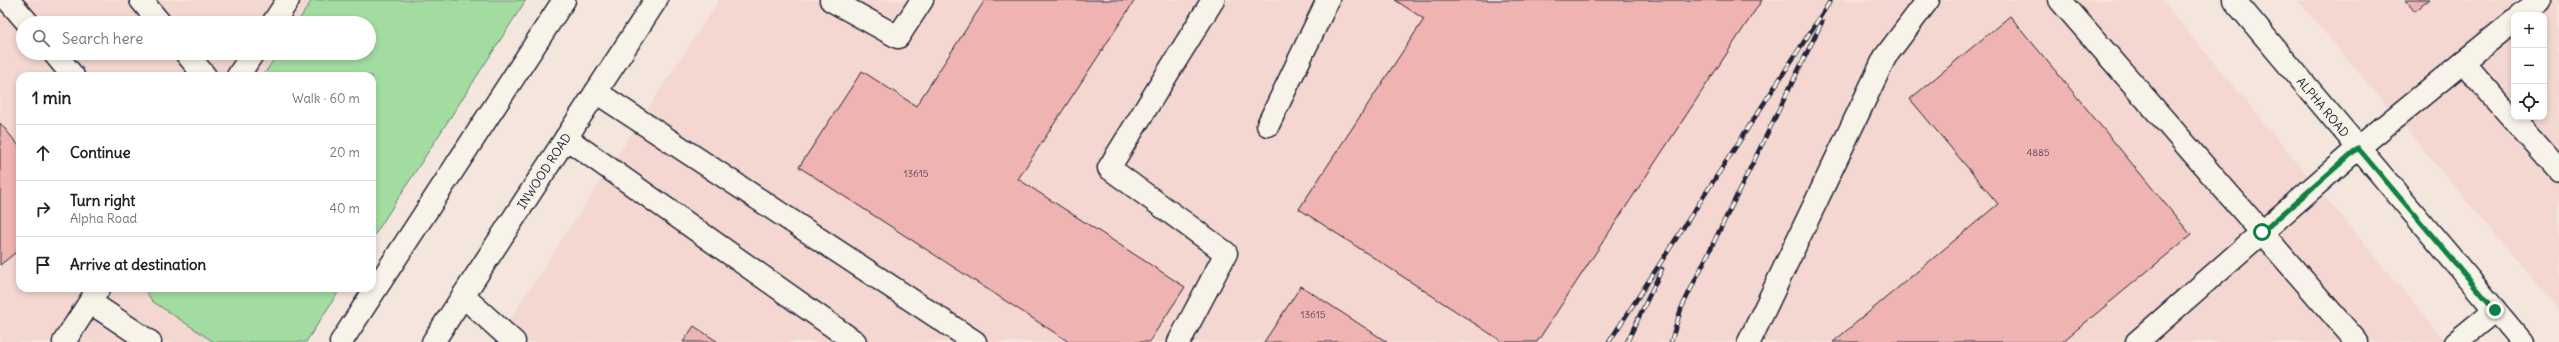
<!DOCTYPE html>
<meta charset="utf-8">
<style>
:root{--surface:#fff;--page:#f2f2f2;--text:#222;--muted:#767676;--line:#e0e0e0}
body{margin:0;font-family:Delius,sans-serif;background:var(--page);color:var(--text)}
.controls{position:absolute;right:12px;top:12px;display:grid;overflow:hidden;border-radius:8px;box-shadow:0 2px 6px #0003}
.controls button{width:36px;height:36px;display:grid;place-items:center;padding:0;border:0;border-bottom:1px solid var(--line);background:var(--surface);color:var(--text);font:20px sans-serif}
.stop{position:absolute;width:12px;height:12px;margin:-9px;border:3px solid #0b8043;border-radius:50%;background:#fff}
.stop.end{background:#0b8043;border-color:#fff;box-shadow:0 1px 4px #0008}
.list{margin:0;padding:0;list-style:none}
h2{display:flex;justify-content:space-between;align-items:center;height:52px;margin:0;padding:0 16px;font-size:17px}
h2 small{font-size:13px;font-weight:400;color:var(--muted)}
.list li{display:grid;grid-template-columns:26px 1fr auto;gap:12px;align-items:center;box-sizing:border-box;height:56px;padding:0 16px;border-top:1px solid var(--line)}
.list b{display:block;font-size:15px;white-space:nowrap}
.list p{margin:0;font-size:13px;white-space:nowrap;color:var(--muted)}
.list em{font-size:13px;font-style:normal;color:var(--muted)}
.icon{flex:none;width:22px;height:22px;fill:none;stroke:currentColor;stroke-width:2;stroke-linecap:round;stroke-linejoin:round}
.map{position:relative;flex:none;width:2559px;height:342px;overflow:hidden}
.search{position:absolute;background:var(--surface);box-shadow:0 2px 6px #0003;left:16px;top:16px;width:360px;height:44px;display:flex;align-items:center;gap:10px;box-sizing:border-box;padding:0 14px;border-radius:22px;color:var(--muted);font-size:15px}
.panel{position:absolute;background:var(--surface);box-shadow:0 2px 6px #0003;left:16px;top:72px;width:360px;height:220px;border-radius:12px}
.map>svg:first-child{display:block}
.built{fill:#f3d7d0;fill-rule:evenodd}
.green{fill:#a3dca1;stroke:#627f6e}
.building{fill:#efb3b1;stroke:#22223b}
.lines{fill:none;stroke-linecap:round;stroke-linejoin:round}
.minor-casing{stroke:#22223b;stroke-width:25}
.major-casing{stroke:#22223b;stroke-width:25}
.minor{stroke:#f7f3e8;stroke-width:22}
.major{stroke:#f7f3e8;stroke-width:22}
.rail-casing{stroke:#22223b;stroke-width:4.5}
.rail{stroke:#f7f3e8;stroke-width:3;stroke-dasharray:9;stroke-linecap:butt}
.route{stroke:#0b8043;stroke-width:5}
.labels{text-anchor:middle;dominant-baseline:central;stroke-width:3;stroke-linejoin:round;paint-order:stroke}
.number-label{font-size:10px;fill:#554658}
.street-label{font-size:12px;fill:#22223b;stroke:#f7f3e8}
</style>
<div class="map">
<svg width="2559" height="342" viewBox="0 0 2559 342">
<rect width="100%" height="100%" fill="#f5e6dd"/>
<filter id="ink" filterUnits="userSpaceOnUse"><feTurbulence type="fractalNoise" baseFrequency=".025" numOctaves="2"/><feDisplacementMap in="SourceGraphic" scale="8" xChannelSelector="R" yChannelSelector="G"/><feConvolveMatrix kernelMatrix="1 2 1 2 8 2 1 2 1" color-interpolation-filters="sRGB"/></filter>
<g filter="url(#ink)">
<g class="built">
<path d="M0,0H516L372,76H20V288H326L290,342H0ZM23,23H369V53H23Z"/>
<polygon points="719,0 2162,0 2446,342 495,342"/>
<path d="M2297,0H2559V310ZM2514,15H2544V117H2514Z"/>
</g>
<g class="green">
<polygon points="312,0 526,0 372,239 372,76 263,76 278,53 369,53 369,23 297,23"/>
<polygon points="144,288 341,288 306,342 214,342 152,301"/>
</g>
<g class="building">
<polygon points="985,0 1135,0 1018,179 1185,287 1149,342 1069,342 799,167 862,71 916,106"/>
<polygon points="1395,0 1762,0 1537,342 1503,342 1299,209 1424,19"/>
<polygon points="2406,0 2429,0 2415,11"/>
<polygon points="2010,16 2191,235 2062,342 1833,342 1998,204 1910,99"/>
<polygon points="0,123 20,147 20,249 0,265"/>
<polygon points="1301,286 1387,342 1264,342"/>
<polygon points="694,326 718,342 683,342"/>
</g>
<g class="lines">
<g class="minor-casing">
<g id="minor">
<polyline points="8,0 28,23"/>
<polyline points="141,0 160,23"/>
<polyline points="831,0 898,37 922,0"/>
<polyline points="2060,0 2357,342"/>
<polyline points="2234,0 2522,342"/>
<polyline points="2521,15 2540,0"/>
<polyline points="273,23 288,0"/>
<polyline points="54,53 73,76"/>
<polyline points="186,53 205,76"/>
<polyline points="2463,62 2514,21"/>
<polyline points="238,76 253,53"/>
<polyline points="596,92 975,342"/>
<polyline points="1268,125 1328,0"/>
<polyline points="566,138 855,342"/>
<polyline points="463,296 514,342"/>
<polyline points="90,302 150,342"/>
<polyline points="64,342 99,288"/>
<polyline points="1179,342 1226,253 1109,168 1213,0"/>
<polyline points="1749,342 1885,57 1928,0"/>
<polyline points="2137,342 2358,148 2463,62 2559,171"/>
<polyline points="2456,342 2495,310"/>
</g>
</g>
<g class="major-casing">
<g id="major">
<polyline points="341,342 564,0"/>
<polyline points="433,342 656,0"/>
</g>
</g>
<use href="#minor" class="minor"/>
<use href="#major" class="major"/>
<g class="rail-casing">
<g id="rail">
<polyline points="1609,342 1831,0"/>
<polyline points="1627,342 1662,269"/>
<polyline points="1671,342 1681,309 1822,22"/>
</g>
</g>
<use href="#rail" class="rail"/>
</g>
</g>
<g class="lines" filter="url(#ink)">
<polyline class="route" points="2262,232 2358,148 2495,310"/>
</g>
<g class="labels">
<g class="number-label">
<text x="2038" y="152">4885</text>
<text x="916" y="173">13615</text>
<text x="1313" y="314">13615</text>
</g>
<g class="street-label">
<text transform="translate(2323 107) rotate(50)">ALPHA ROAD</text>
<text transform="translate(544 171) rotate(-57)">INWOOD ROAD</text>
</g>
</g>
</svg>
<div class="controls">
<button>+</button>
<button>−</button>
<button><svg class="icon" aria-label="locate" viewBox="0 0 24 24"><circle cx="12" cy="12" r="6"/><path d="M12 2v4M12 18v4M2 12h4M18 12h4"/></svg></button>
</div>
<div class="stop" style="left:2262px;top:232px"></div>
<div class="stop end" style="left:2495px;top:310px"></div>
<div class="search"><svg class="icon" aria-label="search" viewBox="0 0 24 24"><circle cx="10" cy="10" r="6"/><path d="M15 15l6 6"/></svg>Search here</div>
<section class="panel">
<h2>1 min<small>Walk · 60 m</small></h2>
<ul class="list">
<li><svg class="icon" aria-label="ahead" viewBox="0 0 24 24"><path d="M12 20V5M6 11l6-6 6 6"/></svg><div><b>Continue</b></div><em>20 m</em></li>
<li><svg class="icon" aria-label="right" viewBox="0 0 24 24"><path d="M7 20v-9h11M14 6l5 5-5 5"/></svg><div><b>Turn right</b><p>Alpha Road</p></div><em>40 m</em></li>
<li><svg class="icon" aria-label="arrive" viewBox="0 0 24 24"><path d="M6 21V4h12l-3 4 3 4H6"/></svg><div><b>Arrive at destination</b></div></li>
</ul>
</section>
</div>
